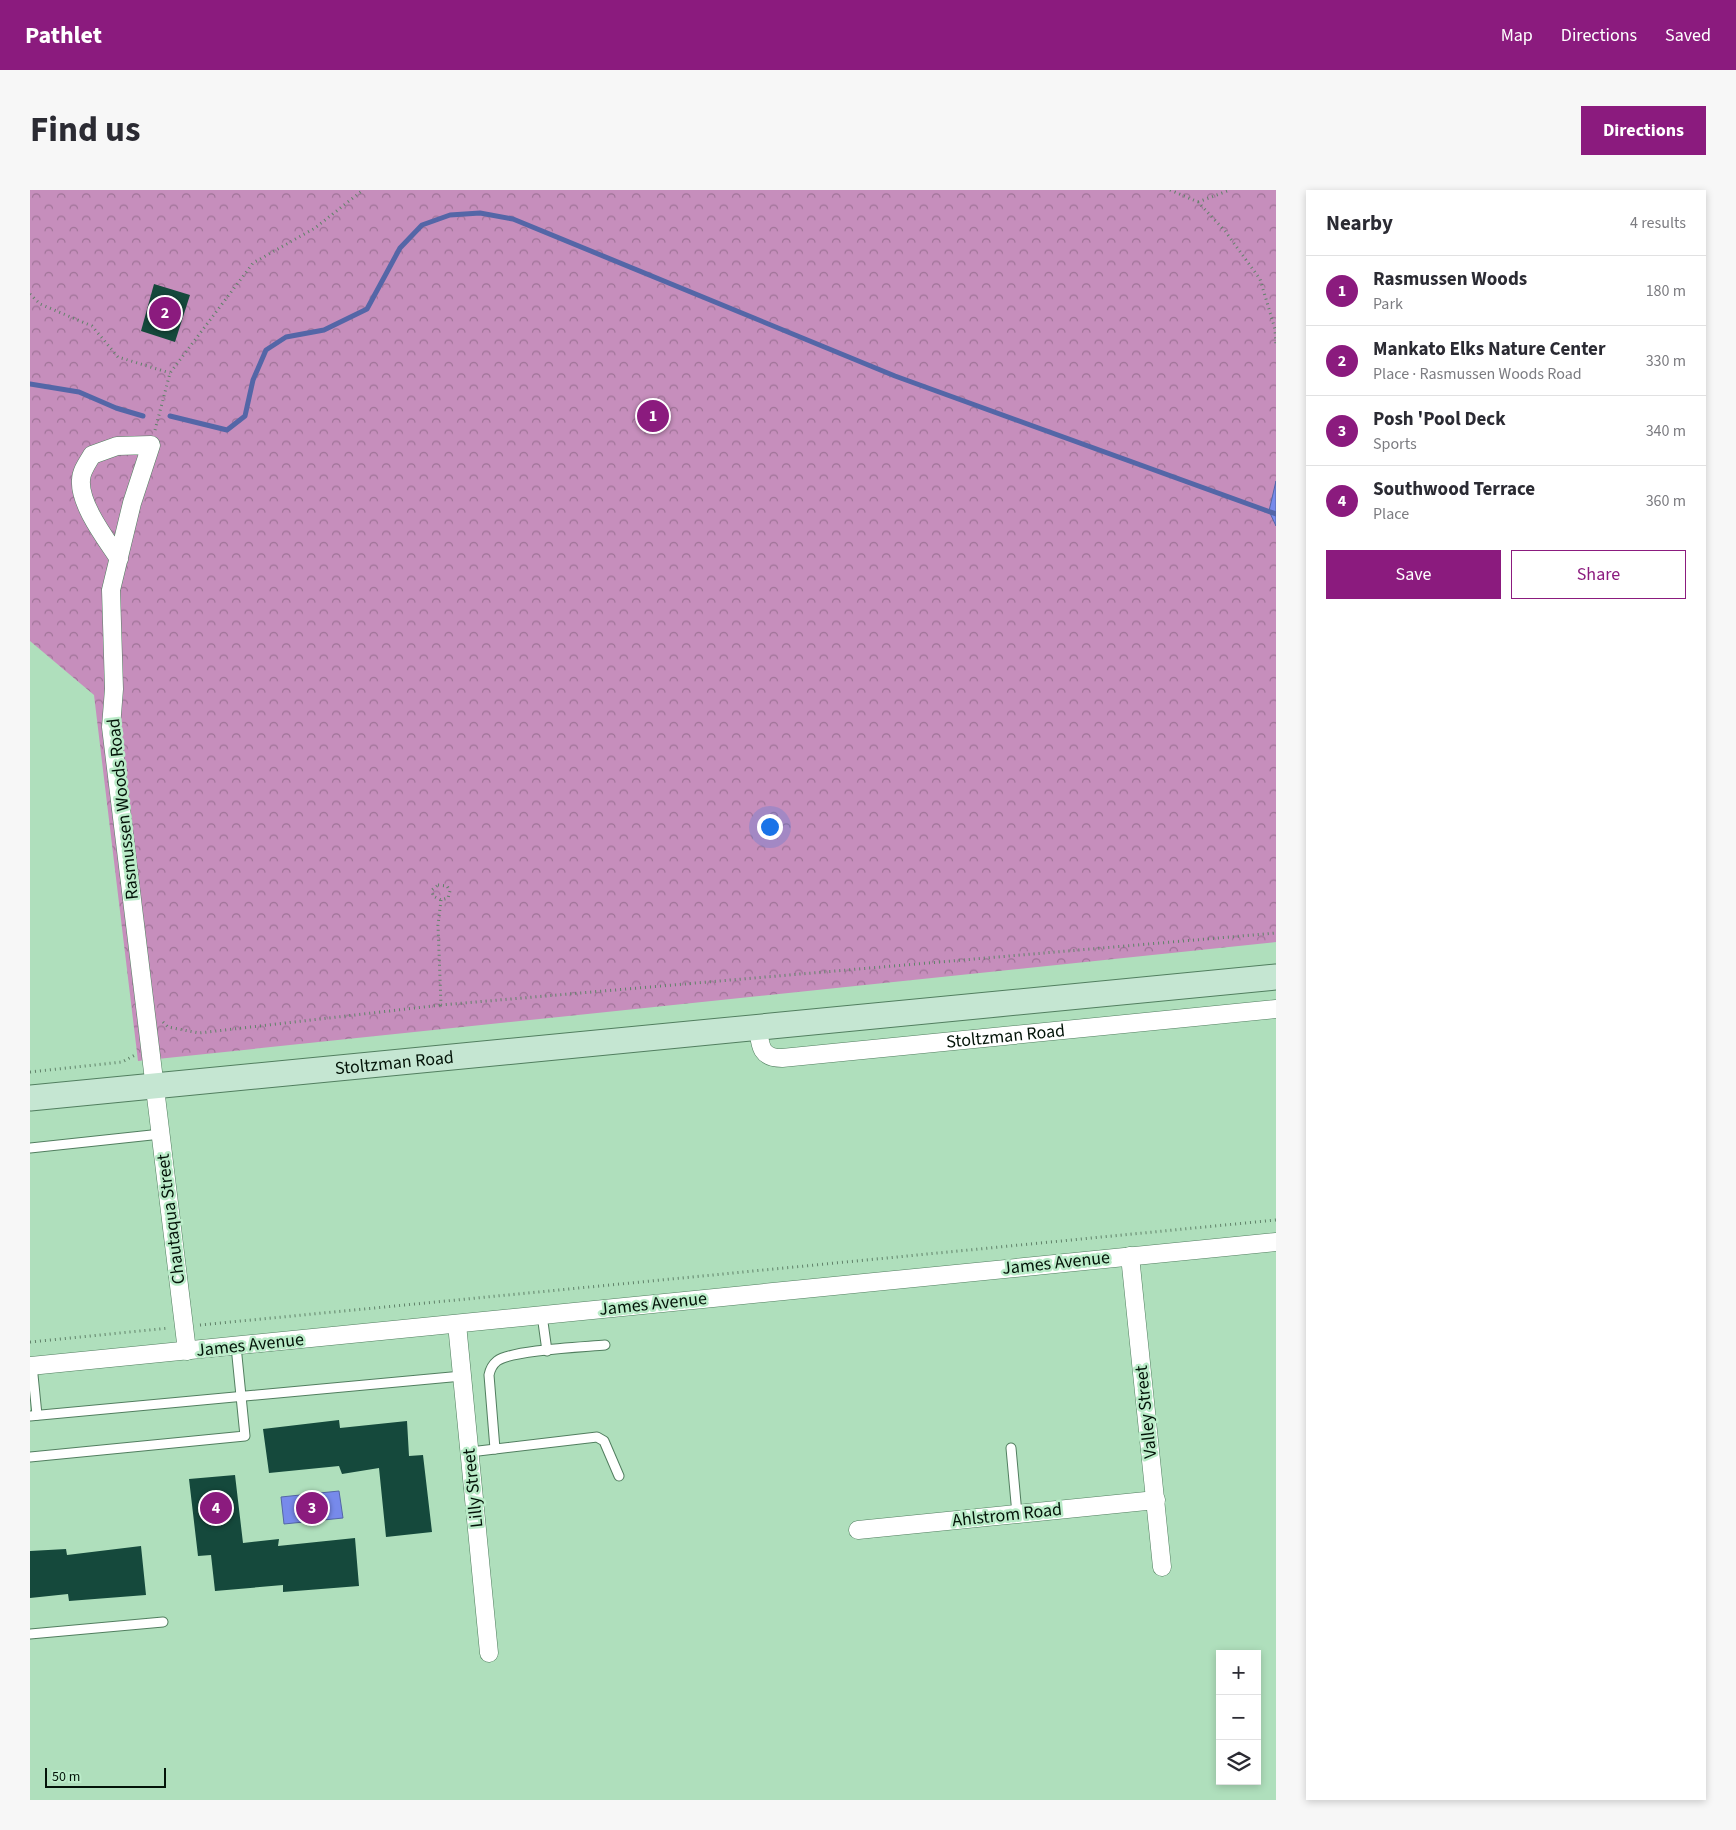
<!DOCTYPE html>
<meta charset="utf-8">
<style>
:root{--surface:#fff;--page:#f7f7f7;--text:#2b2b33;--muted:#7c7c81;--line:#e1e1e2;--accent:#8b1b7e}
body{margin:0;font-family:"Source Sans 3",sans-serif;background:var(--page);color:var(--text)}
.controls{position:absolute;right:15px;bottom:15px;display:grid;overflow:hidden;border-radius:0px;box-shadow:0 2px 8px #0003}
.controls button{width:45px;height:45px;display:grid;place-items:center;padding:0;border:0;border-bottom:1px solid var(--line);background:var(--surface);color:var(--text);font:25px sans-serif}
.scale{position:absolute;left:15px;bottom:12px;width:121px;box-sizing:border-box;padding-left:5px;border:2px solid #031308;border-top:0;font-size:14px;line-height:18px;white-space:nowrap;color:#031308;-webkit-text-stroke:4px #bbecc9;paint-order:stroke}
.you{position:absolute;left:739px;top:636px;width:18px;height:18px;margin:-12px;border:4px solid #fff;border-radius:50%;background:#1a73e8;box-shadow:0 0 0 8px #1a73e833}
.badge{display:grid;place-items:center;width:32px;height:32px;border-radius:50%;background:var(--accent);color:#fff;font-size:16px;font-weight:700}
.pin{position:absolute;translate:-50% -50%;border:2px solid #fff;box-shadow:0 1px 5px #0006}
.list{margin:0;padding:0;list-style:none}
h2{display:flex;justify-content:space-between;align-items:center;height:65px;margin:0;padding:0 20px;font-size:21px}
h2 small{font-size:16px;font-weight:400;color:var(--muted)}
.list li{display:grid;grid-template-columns:32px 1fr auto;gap:15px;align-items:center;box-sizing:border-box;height:70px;padding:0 20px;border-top:1px solid var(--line)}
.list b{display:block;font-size:19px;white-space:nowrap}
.list p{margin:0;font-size:16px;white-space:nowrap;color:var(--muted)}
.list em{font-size:16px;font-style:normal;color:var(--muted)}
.actions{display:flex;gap:10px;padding:15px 20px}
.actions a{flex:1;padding:11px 0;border:1px solid var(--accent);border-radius:0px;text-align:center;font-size:18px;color:var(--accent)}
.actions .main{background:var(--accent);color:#fff}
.icon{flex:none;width:28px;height:28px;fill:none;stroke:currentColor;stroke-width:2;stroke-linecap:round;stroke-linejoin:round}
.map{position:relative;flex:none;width:1246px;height:1610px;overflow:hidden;border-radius:0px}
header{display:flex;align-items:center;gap:30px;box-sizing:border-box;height:70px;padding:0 25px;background:var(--accent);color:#fff}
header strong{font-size:24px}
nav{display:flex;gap:28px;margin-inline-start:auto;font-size:18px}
.intro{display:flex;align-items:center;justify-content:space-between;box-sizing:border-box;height:120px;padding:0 30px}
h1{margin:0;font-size:35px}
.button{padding:12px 22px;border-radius:0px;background:var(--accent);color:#fff;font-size:18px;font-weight:700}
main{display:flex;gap:30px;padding:0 30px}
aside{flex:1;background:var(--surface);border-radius:0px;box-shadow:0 2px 8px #0003}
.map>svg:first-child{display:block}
.forest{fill:url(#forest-crowns)}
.water{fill:#778aeb;stroke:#5466a7}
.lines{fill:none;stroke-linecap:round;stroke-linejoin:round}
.stream{stroke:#5466a7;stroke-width:5}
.building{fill:#15493c}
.lane-casing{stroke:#517e5f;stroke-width:11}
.street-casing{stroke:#517e5f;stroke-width:19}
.secondary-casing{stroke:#517e5f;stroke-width:27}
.path{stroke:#608169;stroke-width:3;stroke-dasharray:1 4;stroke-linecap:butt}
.lane{stroke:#fff;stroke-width:9}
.street{stroke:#fff;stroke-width:18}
.secondary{stroke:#c5e6d2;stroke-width:25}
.labels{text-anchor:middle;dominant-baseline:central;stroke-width:5;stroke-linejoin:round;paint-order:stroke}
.street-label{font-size:18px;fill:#031308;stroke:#bbecc9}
</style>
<header>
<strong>Pathlet</strong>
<nav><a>Map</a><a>Directions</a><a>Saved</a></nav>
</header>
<div class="intro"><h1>Find us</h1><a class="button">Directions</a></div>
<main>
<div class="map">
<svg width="1246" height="1610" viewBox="0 0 1246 1610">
<defs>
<pattern id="forest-crowns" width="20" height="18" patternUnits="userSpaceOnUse" patternTransform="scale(1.25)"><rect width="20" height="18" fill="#c68ebc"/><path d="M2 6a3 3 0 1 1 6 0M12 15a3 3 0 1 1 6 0" fill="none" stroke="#9f7397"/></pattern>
</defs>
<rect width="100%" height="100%" fill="#afdfbc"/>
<polygon class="forest" points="0,0 1246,0 1246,752 108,871 64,505 0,451"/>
<g class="water">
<polygon points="1246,291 1246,336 1239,321"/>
<polygon points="309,1301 313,1328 254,1334 251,1307"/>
</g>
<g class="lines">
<g class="stream">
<polyline points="0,194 49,202 86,218 113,226"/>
<polyline points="140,226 197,240 215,226 223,190 236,160 256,147 294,140 337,119 370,58 392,35 420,25 450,23 483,29 865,186 1246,324"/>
</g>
</g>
<g class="building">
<polygon points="124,94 160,105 145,152 111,141"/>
<polygon points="309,1230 310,1238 377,1231 379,1266 393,1265 402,1342 356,1347 349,1278 312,1284 309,1276 239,1283 233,1239"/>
<polygon points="205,1285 213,1353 249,1349 248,1356 325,1348 329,1396 253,1402 253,1395 185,1401 181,1365 168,1366 159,1289"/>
<polygon points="111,1356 116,1405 39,1411 38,1404 0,1408 0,1361 36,1359 37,1365"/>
</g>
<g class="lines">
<g class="lane-casing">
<g id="lane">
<polyline points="0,958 131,944"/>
<polyline points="512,1125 517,1161"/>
<polyline points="2,1175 7,1225"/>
<polyline points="0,1226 432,1186"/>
<polyline points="981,1258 987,1324"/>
<path d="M465,1259L459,1185C460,1180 462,1175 467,1171C481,1160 554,1157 575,1155"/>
<polyline points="440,1262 567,1247 574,1251 589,1286"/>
<polyline points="0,1267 215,1246 206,1156"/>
<polyline points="0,1444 133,1432"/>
</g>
</g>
<g class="street-casing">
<g id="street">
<path d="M89,369C76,349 49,314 51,290C51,281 58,272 62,265L87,256L121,255L102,313L81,400L84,499L81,537L157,1161"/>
<path id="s1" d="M728,837C730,855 730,868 752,868L1246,819"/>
<polyline points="1100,1066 1132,1377"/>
<polyline points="427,1134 459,1463"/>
<polyline points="0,1176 1246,1052"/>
<polyline points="828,1340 1126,1310"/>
</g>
</g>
<g class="secondary-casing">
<g id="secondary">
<path id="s2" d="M0,908L1246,787"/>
</g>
</g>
<g class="path">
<polyline points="1140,0 1168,12 1195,41 1230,89 1245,139 1246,157"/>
<polyline points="1168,12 1200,0"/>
<polyline points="0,104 10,114 62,136 88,167 140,183"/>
<polyline points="125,240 140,183 223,73 285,38 333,0"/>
<polygon points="408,695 417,696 420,701 418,708 411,710 403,706 402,700"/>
<polyline points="411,710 408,735 411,815 1246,743"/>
<polyline points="133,832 138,837 169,843 411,815"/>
<polyline points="0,882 92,872 105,865"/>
<polyline points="170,1135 1246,1030"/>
<polyline points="0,1152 139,1138"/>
</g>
<use href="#lane" class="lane"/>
<use href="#street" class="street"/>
<use href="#secondary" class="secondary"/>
</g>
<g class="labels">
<g class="street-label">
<text transform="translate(93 619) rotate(-96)">Rasmussen Woods Road</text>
<text stroke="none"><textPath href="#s1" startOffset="270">Stoltzman Road</textPath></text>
<text stroke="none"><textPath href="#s2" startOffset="366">Stoltzman Road</textPath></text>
<text transform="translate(141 1029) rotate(-97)">Chautaqua Street</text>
<text transform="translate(1026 1073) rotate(-6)">James Avenue</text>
<text transform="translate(623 1114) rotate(-6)">James Avenue</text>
<text transform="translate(220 1155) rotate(-6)">James Avenue</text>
<text transform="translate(1116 1222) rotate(-96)">Valley Street</text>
<text transform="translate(443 1298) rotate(-96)">Lilly Street</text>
<text transform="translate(977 1325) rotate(-6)">Ahlstrom Road</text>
</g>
</g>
</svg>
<div class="controls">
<button>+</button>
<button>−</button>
<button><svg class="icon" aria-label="layers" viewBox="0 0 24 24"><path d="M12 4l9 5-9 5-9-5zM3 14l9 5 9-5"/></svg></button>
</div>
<div class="scale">50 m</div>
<div class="you"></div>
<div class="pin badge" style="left:623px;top:226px">1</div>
<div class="pin badge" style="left:135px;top:123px">2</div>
<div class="pin badge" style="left:282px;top:1318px">3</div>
<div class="pin badge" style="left:186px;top:1318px">4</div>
</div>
<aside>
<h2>Nearby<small>4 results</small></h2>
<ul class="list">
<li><span class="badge">1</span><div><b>Rasmussen Woods</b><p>Park</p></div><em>180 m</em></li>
<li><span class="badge">2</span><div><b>Mankato Elks Nature Center</b><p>Place · Rasmussen Woods Road</p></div><em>330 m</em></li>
<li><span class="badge">3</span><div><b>Posh 'Pool Deck</b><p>Sports</p></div><em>340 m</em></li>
<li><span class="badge">4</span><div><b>Southwood Terrace</b><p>Place</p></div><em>360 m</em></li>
</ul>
<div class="actions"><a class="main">Save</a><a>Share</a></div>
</aside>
</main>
